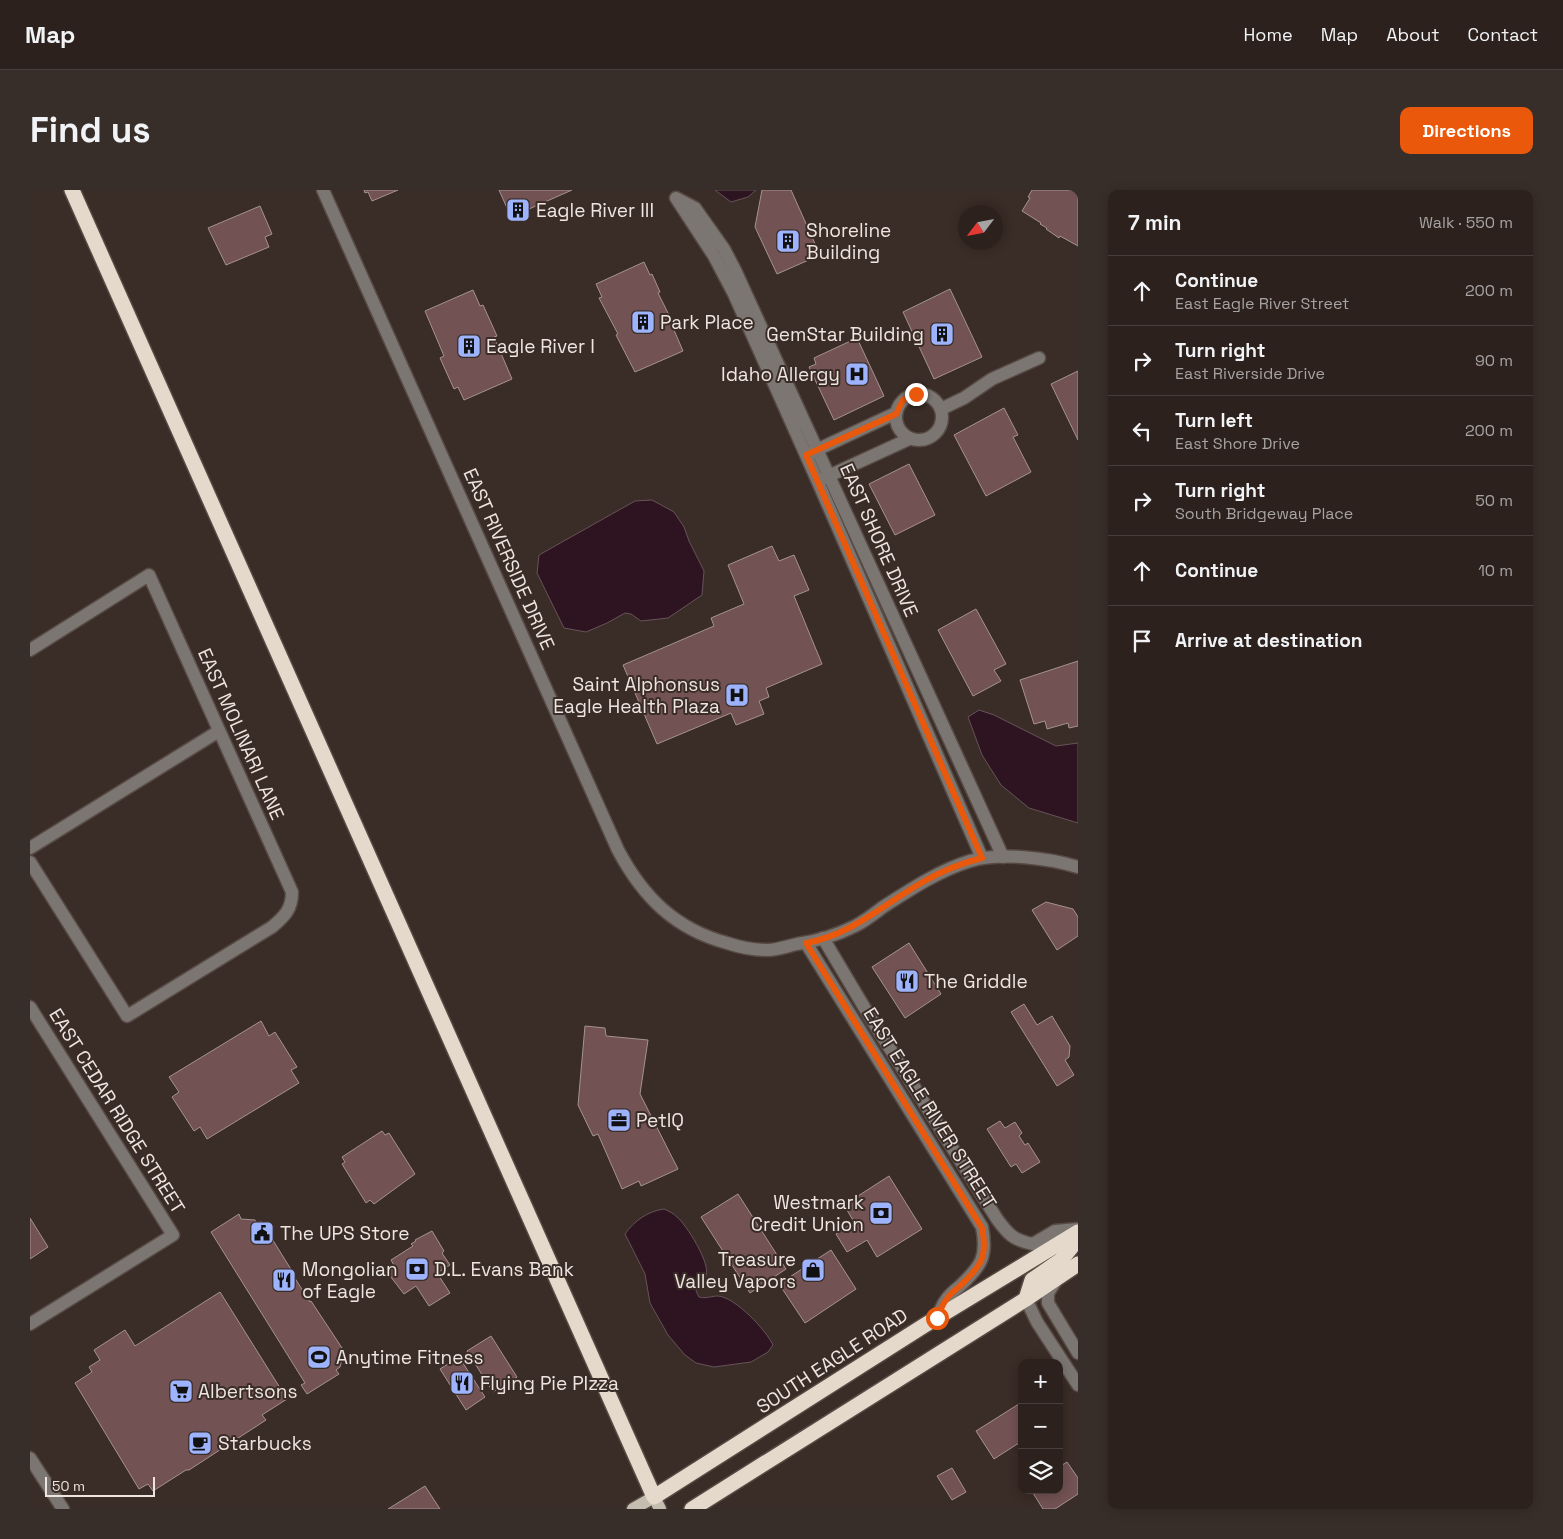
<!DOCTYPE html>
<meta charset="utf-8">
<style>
:root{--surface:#2c211c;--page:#382e29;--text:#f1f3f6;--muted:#a6a3a3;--line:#483e3b;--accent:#ea580c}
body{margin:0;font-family:"Space Grotesk",sans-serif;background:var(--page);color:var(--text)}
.controls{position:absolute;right:15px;bottom:15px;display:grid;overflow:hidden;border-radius:10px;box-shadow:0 2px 12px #0003}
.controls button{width:45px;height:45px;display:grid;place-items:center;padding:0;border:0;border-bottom:1px solid var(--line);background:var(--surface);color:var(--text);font:25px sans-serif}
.compass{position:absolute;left:928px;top:15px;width:45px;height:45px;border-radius:50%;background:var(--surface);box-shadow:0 2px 12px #0003;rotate:238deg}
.scale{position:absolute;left:15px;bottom:12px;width:110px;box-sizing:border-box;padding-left:5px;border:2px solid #eee5e1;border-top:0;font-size:14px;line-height:18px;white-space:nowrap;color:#eee5e1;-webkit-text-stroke:4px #3a2c26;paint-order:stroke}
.stop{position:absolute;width:15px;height:15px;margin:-11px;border:4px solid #ea580c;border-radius:50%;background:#fff}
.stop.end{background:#ea580c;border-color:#fff;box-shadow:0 1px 5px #0008}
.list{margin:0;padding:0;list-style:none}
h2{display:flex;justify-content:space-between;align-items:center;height:65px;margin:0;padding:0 20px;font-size:21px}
h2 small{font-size:16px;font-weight:400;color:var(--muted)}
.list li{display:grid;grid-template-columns:32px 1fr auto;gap:15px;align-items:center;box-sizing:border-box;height:70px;padding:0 20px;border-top:1px solid var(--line)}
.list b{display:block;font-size:19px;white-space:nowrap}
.list p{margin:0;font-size:16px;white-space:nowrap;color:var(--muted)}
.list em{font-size:16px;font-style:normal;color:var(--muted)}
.icon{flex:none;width:28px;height:28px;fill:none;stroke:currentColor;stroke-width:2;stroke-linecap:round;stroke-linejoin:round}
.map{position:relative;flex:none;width:1048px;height:1319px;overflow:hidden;border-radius:10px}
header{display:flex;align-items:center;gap:30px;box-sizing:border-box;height:70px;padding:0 25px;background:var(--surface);border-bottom:1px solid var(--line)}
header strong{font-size:24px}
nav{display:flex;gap:28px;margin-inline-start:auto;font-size:18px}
.intro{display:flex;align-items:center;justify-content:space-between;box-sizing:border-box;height:120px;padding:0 30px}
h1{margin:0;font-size:35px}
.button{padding:12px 22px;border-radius:10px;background:var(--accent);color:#fff;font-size:18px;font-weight:700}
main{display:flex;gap:30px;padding:0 30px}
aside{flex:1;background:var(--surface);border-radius:10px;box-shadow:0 2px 12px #0003}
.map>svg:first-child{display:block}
.water{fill:#2d1420;stroke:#67535a}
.building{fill:#725252;stroke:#a59392}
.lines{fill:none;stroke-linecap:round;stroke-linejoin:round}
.minor-casing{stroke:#574a44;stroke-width:15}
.major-casing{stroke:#574a44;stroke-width:15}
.highway-casing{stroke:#574a44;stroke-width:18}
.minor{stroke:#7b7671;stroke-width:12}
.major{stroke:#c6bdb1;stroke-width:12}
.highway{stroke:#e4d9cb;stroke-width:15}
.route{stroke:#ea580c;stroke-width:6}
.labels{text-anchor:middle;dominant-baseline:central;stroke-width:4;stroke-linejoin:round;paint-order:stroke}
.poi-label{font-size:19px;fill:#eee5e1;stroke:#3a2c26;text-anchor:start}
.street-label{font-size:19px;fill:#eee5e1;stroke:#3a2c26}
</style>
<header>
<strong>Map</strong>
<nav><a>Home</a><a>Map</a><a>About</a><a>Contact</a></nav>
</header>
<div class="intro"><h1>Find us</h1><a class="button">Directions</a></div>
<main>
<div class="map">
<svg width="1048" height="1319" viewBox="0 0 1048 1319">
<rect width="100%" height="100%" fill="#3a2c26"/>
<g class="water">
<polygon points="685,0 726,0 718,7 701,12"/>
<polygon points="622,310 644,322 654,337 659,351 674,381 672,405 638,428 611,431 601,424 595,423 577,433 556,442 534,438 507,383 509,365 605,311"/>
<polygon points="949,520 964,525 1026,556 1048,553 1048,633 999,618 971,595 952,565 938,527"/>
<path d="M634,1019C639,1021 644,1024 647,1027C656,1034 681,1074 676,1085C674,1091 668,1094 666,1101L669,1107C676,1109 681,1106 688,1106C705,1107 736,1140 743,1155L738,1162L721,1172L684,1177L666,1173L655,1165L638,1145L620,1113L615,1084L595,1044C604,1031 618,1021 634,1019Z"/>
</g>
<g class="building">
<polygon points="334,0 368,0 342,11 338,2 335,3"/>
<polygon points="469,0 542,0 481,27"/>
<polygon points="732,0 761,0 790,65 747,84 725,37"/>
<polygon points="1002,0 1048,0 1048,56 1030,46 1029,48 1016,39 1017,38 1010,34 1011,33 992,21 1000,8 998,7"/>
<polygon points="230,16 242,44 235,47 239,57 196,75 178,38"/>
<polygon points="614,72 620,85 622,84 630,102 628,103 646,139 644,140 653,161 605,182 586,145 588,144 569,108 572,107 566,94"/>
<polygon points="920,99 952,167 904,189 873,122"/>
<polygon points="443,100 450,116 453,115 467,146 464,147 482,189 434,210 428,197 424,199 410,168 414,166 395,121"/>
<polygon points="827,148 854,206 804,230 779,177 786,174 784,168"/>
<polygon points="1048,181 1048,250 1021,194"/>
<polygon points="974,218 988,245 983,247 1001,282 956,306 924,245"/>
<polygon points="879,274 905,325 865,345 839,294"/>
<polygon points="742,356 749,371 764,365 779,400 764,406 792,474 736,498 739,507 729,511 734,524 706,535 701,523 627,554 593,475 684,436 681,428 714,414 698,375"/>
<polygon points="946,419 976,474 964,480 971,491 943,506 908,440"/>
<polygon points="1048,471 1048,536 1039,538 1038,533 1017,539 1015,531 1004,534 990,490"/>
<polygon points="1016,712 1043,719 1048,727 1048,746 1027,760 1002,720"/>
<polygon points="879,753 911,804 875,828 842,777"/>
<polygon points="994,814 1007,835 1022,826 1040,856 1039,867 1035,870 1044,885 1027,896 981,822"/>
<polygon points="231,831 239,846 245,842 267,877 261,880 269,893 177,949 170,937 164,941 142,907 149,902 139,887"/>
<polygon points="555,836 575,838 576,846 618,850 610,904 648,979 611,996 609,991 592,999 568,944 563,946 548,915"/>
<polygon points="970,931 975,938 985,932 992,943 989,946 995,955 998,953 1010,972 992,983 986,974 981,977 957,939"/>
<polygon points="352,941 355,945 359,943 385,984 344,1014 340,1010 336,1013 312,974 315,972 312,967"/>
<polygon points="859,986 892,1039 847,1067 837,1050 817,1062 806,1044 824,1032 814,1015"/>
<polygon points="708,1004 756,1079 720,1103 671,1027"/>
<polygon points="209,1024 211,1029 225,1030 227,1034 231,1031 262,1081 261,1082 280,1112 281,1111 314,1161 309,1164 312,1169 310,1177 306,1180 309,1184 277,1204 271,1195 275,1193 181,1042"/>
<polygon points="0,1028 18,1057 0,1069"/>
<polygon points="402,1041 414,1061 412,1063 420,1075 407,1083 420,1103 399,1116 386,1096 374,1104 357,1082 365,1077 361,1070 383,1056 381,1054 386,1051 385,1050"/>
<polygon points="801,1060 826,1099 775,1133 749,1094"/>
<polygon points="190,1102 257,1209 232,1225 236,1230 159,1280 156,1280 123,1301 118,1294 109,1299 45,1193 62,1182 59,1177 70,1170 64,1160 95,1140 105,1156"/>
<polygon points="461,1146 487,1187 463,1202 437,1161"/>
<polygon points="429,1167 455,1207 436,1220 410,1179"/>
<polygon points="992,1212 992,1251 964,1269 946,1241"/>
<polygon points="1037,1272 1048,1288 1048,1304 1025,1319 1013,1319 1001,1300 1029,1300 1029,1277"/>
<polygon points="922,1278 936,1302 922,1310 907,1286"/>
<polygon points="395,1296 410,1319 358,1319"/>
</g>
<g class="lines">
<g class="minor-casing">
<g id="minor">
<path d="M293,0L588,660C613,707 645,739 697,753C709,757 724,760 738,760C747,760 758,756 767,754C788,751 807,745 825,736C835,731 844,724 853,717C881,699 908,681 940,671C971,662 1018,668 1048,677"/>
<circle cx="889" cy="227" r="23"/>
<polyline points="911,219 934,208 962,189 1009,168"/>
<polyline points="780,263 866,223"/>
<polyline points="792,289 879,249"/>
<path d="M0,460L119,385L262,702C262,719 255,726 242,737L97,826L0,672"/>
<polyline points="0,658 189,541"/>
<polyline points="952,668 788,292 704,104 684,66 646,8 665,18 694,59 705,80 973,667"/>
<path d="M793,748L837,822L967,1029C978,1044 983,1050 1003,1054L1025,1041L1048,1039"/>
<path d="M776,753L952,1037C958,1067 951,1076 930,1096C925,1100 919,1105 916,1110C912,1115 910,1122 907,1128"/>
<polyline points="0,817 143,1045 0,1134"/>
<polyline points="1027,1089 1018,1103 1018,1113 1048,1163"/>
<polyline points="996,1109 1007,1132 1048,1195"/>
<polyline points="0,1268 33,1319"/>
</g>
</g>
<g class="major-casing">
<polyline id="major" points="603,1319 624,1307 630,1319"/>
</g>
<g class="highway-casing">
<g id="highway">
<polyline points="42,0 624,1307 895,1135 1048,1042"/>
<polyline points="996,1109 1002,1090 1031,1070 1048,1049"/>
<polyline points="662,1319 996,1109 1048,1074"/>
</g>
</g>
<use href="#minor" class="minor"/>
<use href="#major" class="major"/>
<use href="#highway" class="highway"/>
</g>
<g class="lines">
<path class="route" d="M886,204L873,210L866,224L776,265L952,668C931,673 910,682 891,693C853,715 821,745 776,753L952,1038C958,1067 951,1076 930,1096C925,1100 919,1105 916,1110C912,1115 910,1122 907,1128"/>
</g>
<defs>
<g id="building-square" transform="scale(1.25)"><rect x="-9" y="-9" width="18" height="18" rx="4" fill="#9eb3fd" stroke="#3a2c26"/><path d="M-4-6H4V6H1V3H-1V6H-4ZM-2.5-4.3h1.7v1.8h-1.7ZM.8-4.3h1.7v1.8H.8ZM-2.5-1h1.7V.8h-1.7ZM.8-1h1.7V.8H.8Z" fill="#111"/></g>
<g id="hospital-square" transform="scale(1.25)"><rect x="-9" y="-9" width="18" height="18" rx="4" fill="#9eb3fd" stroke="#3a2c26"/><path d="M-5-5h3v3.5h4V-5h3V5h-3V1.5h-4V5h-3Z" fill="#111"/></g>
<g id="restaurant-square" transform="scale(1.25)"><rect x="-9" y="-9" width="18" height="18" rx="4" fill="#9eb3fd" stroke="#3a2c26"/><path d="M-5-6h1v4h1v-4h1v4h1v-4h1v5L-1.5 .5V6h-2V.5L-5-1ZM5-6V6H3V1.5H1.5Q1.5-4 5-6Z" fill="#111"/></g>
<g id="office-square" transform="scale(1.25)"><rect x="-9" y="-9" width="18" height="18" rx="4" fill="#9eb3fd" stroke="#3a2c26"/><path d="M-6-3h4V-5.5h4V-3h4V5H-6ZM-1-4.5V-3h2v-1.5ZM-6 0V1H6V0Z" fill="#111"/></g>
<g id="bank-square" transform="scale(1.25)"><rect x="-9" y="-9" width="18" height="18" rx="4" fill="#9eb3fd" stroke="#3a2c26"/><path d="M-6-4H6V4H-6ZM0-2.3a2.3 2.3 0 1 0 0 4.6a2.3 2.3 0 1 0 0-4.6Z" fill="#111"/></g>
<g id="civic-square" transform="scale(1.25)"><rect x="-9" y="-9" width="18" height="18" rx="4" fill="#9eb3fd" stroke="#3a2c26"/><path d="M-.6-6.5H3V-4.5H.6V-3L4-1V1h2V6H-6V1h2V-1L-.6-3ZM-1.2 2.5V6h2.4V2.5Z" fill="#111"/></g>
<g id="shop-square" transform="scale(1.25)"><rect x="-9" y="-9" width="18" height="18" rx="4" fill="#9eb3fd" stroke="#3a2c26"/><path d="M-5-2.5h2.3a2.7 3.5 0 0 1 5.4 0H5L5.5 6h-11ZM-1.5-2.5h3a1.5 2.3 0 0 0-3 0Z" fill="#111"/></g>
<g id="stadium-square" transform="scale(1.25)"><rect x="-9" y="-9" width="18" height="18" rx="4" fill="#9eb3fd" stroke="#3a2c26"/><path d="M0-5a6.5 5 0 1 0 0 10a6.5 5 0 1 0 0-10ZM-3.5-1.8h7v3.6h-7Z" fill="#111"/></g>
<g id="supermarket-square" transform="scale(1.25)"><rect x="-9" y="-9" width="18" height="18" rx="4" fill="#9eb3fd" stroke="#3a2c26"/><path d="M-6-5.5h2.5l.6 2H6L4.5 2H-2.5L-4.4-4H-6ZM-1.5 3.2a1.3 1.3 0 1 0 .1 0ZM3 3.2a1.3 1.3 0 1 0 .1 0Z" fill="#111"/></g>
<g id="cafe-square" transform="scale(1.25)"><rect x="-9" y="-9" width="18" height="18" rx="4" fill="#9eb3fd" stroke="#3a2c26"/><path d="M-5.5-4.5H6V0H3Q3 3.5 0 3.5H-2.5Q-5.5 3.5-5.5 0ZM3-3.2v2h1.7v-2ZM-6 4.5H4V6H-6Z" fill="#111"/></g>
</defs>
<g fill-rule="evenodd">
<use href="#building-square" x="488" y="20"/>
<use href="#building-square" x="758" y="51"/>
<use href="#building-square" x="613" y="132"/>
<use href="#building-square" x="912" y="144"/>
<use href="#building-square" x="439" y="156"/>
<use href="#hospital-square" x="827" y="184"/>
<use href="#hospital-square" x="707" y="505"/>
<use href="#restaurant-square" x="877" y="791"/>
<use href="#office-square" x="589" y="930"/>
<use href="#bank-square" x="851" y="1023"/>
<use href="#civic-square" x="232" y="1043"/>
<use href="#bank-square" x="387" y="1079"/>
<use href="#shop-square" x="783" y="1080"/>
<use href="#restaurant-square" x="254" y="1090"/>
<use href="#stadium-square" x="289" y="1167"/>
<use href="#restaurant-square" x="432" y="1193"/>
<use href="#supermarket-square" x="151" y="1201"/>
<use href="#cafe-square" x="170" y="1253"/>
</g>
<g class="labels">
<g class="poi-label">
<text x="506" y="20">Eagle River III</text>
<text x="776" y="40">Shoreline<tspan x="776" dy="22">Building</tspan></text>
<text x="630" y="132">Park Place</text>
<text x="894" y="144" text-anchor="end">GemStar Building</text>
<text x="456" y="156">Eagle River I</text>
<text x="810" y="184" text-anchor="end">Idaho Allergy</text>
<text x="690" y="494" text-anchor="end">Saint Alphonsus<tspan x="690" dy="22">Eagle Health Plaza</tspan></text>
<text x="894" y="791">The Griddle</text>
<text x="606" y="930">PetIQ</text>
<text x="834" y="1012" text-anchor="end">Westmark<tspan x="834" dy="22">Credit Union</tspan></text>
<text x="250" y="1043">The UPS Store</text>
<text x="766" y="1069" text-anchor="end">Treasure<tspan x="766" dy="22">Valley Vapors</tspan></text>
<text x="272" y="1079">Mongolian<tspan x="272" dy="22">of Eagle</tspan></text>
<text x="404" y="1079">D.L. Evans Bank</text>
<text x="306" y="1167">Anytime Fitness</text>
<text x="450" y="1193">Flying Pie PIzza</text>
<text x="168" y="1201">Albertsons</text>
<text x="188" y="1253">Starbucks</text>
</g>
<g class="street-label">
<text transform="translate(849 350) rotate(66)">EAST SHORE DRIVE</text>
<text transform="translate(479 369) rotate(66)">EAST RIVERSIDE DRIVE</text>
<text transform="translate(211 544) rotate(66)">EAST MOLINARI LANE</text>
<text transform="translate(900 918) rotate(58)">EAST EAGLE RIVER STREET</text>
<text transform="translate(87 921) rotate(58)">EAST CEDAR RIDGE STREET</text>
<text transform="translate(802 1171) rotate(-33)">SOUTH EAGLE ROAD</text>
</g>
</g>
</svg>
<div class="controls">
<button>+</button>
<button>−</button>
<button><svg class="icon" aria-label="layers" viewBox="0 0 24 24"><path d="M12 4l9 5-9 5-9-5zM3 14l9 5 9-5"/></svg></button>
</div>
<svg class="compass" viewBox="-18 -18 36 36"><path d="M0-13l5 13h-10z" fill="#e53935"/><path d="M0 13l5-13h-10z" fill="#a6a3a3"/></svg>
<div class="scale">50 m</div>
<div class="stop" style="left:907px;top:1128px"></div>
<div class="stop end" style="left:886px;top:204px"></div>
</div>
<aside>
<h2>7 min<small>Walk · 550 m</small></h2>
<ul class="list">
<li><svg class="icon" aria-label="ahead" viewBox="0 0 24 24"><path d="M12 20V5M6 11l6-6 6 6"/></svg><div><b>Continue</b><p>East Eagle River Street</p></div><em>200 m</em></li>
<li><svg class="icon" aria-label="right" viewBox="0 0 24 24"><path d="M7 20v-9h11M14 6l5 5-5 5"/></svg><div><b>Turn right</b><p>East Riverside Drive</p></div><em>90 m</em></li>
<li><svg class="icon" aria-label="left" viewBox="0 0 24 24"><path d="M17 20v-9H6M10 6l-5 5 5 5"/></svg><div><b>Turn left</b><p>East Shore Drive</p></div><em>200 m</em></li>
<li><svg class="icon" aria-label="right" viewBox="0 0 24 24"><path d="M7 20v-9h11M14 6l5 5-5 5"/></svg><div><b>Turn right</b><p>South Bridgeway Place</p></div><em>50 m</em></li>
<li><svg class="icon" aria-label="ahead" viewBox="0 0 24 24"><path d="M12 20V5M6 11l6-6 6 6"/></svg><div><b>Continue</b></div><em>10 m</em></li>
<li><svg class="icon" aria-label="arrive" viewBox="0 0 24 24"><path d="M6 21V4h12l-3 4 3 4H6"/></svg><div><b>Arrive at destination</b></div></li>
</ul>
</aside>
</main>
